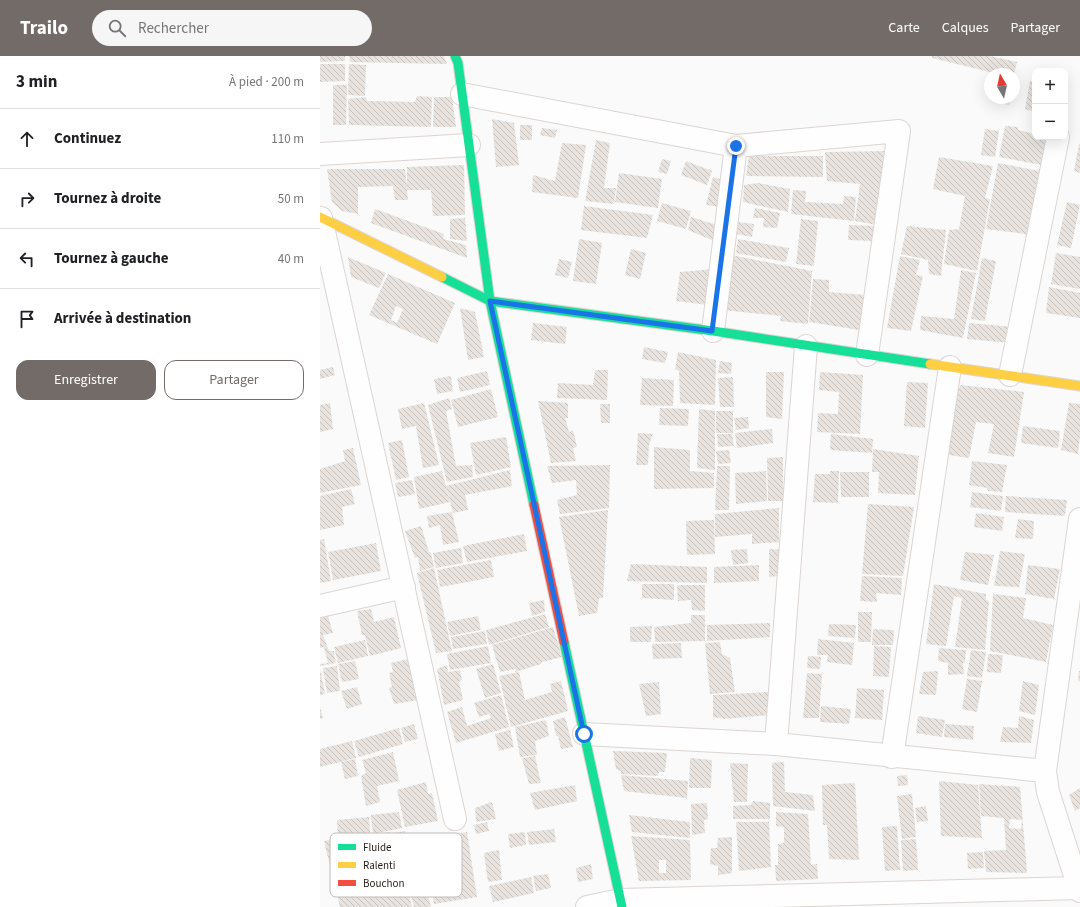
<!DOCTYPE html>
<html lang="fr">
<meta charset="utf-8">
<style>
:root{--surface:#fff;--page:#f6f6f6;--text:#202124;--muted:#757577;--line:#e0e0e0;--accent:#736b67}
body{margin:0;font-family:"Source Sans 3",sans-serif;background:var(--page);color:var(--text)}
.controls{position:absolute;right:12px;top:12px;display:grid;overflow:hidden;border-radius:8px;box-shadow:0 4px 16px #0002}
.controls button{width:36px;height:36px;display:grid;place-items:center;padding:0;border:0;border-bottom:1px solid var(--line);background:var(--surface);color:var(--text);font:20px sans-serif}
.compass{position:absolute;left:664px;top:12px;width:36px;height:36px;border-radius:50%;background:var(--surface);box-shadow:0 4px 16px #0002;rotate:351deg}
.stop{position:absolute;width:12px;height:12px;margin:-9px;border:3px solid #1a73e8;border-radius:50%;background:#fff}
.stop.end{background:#1a73e8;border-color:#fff;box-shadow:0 1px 4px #0008}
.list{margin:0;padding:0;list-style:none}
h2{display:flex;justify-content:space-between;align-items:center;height:52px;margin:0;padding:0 16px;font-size:17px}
h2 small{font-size:13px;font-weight:400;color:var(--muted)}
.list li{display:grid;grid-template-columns:26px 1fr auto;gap:12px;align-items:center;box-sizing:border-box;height:60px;padding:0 16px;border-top:1px solid var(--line)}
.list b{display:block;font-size:15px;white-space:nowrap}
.list em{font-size:13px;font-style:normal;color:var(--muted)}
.actions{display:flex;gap:8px;padding:12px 16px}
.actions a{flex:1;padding:9px 0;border:1px solid var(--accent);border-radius:12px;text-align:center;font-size:14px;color:var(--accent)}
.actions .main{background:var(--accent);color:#fff}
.icon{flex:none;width:22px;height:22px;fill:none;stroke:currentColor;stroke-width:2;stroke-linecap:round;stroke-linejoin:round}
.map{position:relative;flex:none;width:760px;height:851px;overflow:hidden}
header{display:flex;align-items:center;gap:24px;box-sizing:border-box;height:56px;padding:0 20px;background:var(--accent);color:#fff}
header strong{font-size:19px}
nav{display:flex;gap:22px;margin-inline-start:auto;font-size:14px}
.search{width:280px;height:36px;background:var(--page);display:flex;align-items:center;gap:10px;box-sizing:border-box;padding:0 14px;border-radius:22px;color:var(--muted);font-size:15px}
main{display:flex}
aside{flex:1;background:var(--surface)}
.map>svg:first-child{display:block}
.building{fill:url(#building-back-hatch);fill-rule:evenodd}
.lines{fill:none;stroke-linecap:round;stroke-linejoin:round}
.street-casing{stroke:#dcd5d2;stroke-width:24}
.fast-casing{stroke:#dcd5d2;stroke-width:11}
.slow-casing{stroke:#dcd5d2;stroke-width:11}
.jam-casing{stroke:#dcd5d2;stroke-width:11}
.street{stroke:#fefefe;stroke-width:22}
.fast{stroke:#16e098;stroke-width:9}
.slow{stroke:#ffcf43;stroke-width:9}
.jam{stroke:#f24e42;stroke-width:9}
.route{stroke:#1a73e8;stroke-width:5}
.key{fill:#fff;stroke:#bfbcba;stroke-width:1}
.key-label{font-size:11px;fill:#2a1e18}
</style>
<header>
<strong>Trailo</strong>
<div class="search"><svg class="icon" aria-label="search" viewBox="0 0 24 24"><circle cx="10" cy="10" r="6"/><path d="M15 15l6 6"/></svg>Rechercher</div>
<nav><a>Carte</a><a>Calques</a><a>Partager</a></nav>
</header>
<main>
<aside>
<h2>3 min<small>À pied · 200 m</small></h2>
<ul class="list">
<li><svg class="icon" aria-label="ahead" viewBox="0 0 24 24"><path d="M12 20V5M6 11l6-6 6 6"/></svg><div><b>Continuez</b></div><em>110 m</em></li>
<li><svg class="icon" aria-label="right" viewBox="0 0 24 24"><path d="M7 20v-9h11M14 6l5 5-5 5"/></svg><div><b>Tournez à droite</b></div><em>50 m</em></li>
<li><svg class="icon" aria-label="left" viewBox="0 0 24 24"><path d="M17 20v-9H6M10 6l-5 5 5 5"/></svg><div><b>Tournez à gauche</b></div><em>40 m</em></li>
<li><svg class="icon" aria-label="arrive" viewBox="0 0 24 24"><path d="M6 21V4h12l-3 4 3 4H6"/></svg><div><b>Arrivée à destination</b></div></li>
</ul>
<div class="actions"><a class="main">Enregistrer</a><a>Partager</a></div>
</aside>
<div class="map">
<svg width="760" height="851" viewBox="0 0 760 851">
<defs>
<pattern id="building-back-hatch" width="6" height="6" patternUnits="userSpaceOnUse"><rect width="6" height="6" fill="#e8e3de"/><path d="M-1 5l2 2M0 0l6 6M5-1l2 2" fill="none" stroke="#c7c2be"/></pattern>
</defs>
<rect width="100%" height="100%" fill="#fafafa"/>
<g class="building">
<polygon points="0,0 25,0 25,5 0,6"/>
<polygon points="29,0 124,0 127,8 30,6"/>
<polygon points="612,0 670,0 697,6 694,18 678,18 612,2"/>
<polygon points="0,8 25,8 25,25 0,26"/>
<polygon points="29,8 46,9 45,40 28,39"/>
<polygon points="710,25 715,26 715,56 705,53"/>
<polygon points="13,29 27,29 26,69 13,69"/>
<polygon points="97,40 112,41 111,71 29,69 28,43 46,41 47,45 95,46"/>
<polygon points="114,41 132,41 136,71 113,71"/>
<polygon points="675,42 690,42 689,49 674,46"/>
<polygon points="172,63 194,67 199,109 176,111"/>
<rect x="200" y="69" width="12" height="15"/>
<polygon points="685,70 698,71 698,74 715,78 715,81 727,81 727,110 679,101"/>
<polygon points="222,72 237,74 235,82 220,79"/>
<polygon points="665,73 679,75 675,101 661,99"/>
<polygon points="276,84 290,87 284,132 296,132 294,148 265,145"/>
<polygon points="242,87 266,89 258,142 212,136 213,119 235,125"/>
<polygon points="759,88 760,88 760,117 754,115"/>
<polygon points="569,95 557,169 535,165 540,128 507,125 505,96"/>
<polygon points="429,100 503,100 503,121 426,120"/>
<polygon points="619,101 673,110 665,142 670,143 657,215 624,208 629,174 639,173 645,140 613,133"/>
<polygon points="342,103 351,105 347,118 338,116"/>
<polygon points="366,105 392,115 387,129 361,119"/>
<polygon points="678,107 725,116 713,179 666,173"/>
<polygon points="144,109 145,159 113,160 111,134 87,134 88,144 75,144 73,130 38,131 38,158 22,155 12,146 7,113 85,113 87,132 87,111"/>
<polygon points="299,117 342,123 338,152 295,146"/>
<polygon points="393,121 406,125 401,151 386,149"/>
<polygon points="438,127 470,133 468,156 423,146 424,129"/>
<polygon points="473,134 486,135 485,146 523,148 524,140 536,141 534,165 471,158"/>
<polygon points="747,146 760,149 751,192 737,189"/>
<polygon points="342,147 371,155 366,173 337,165"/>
<polygon points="264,150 333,159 327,182 261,174"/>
<polygon points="435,152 460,157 457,172 443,171 444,162 433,162"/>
<polygon points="55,153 124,178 123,183 146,189 147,202 51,167"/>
<polygon points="371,161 397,169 394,185 368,174"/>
<polygon points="145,162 147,185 130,183 130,163"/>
<polygon points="481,163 498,165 494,210 476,208"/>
<polygon points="418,166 434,168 432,181 417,178"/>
<polygon points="529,169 555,170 554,185 528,184"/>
<polygon points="587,170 626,174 621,220 609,218 608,204 581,198"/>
<polygon points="259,183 282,187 276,228 253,225"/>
<polygon points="418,183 469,192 466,206 416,197"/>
<polygon points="311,193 326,197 320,223 305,219"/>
<polygon points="736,197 760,201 760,233 731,228"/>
<polygon points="411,199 492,215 488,268 460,265 461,260 402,254"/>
<polygon points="580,200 600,204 596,219 603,220 591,275 567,272"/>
<polygon points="28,201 66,217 59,232 31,221"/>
<polygon points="662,202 676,205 665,265 651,263"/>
<polygon points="239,203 252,206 248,222 235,219"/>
<polygon points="394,213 388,249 356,245 360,216"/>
<polygon points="641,214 656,217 643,282 600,274 601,260 634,263"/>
<path d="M68,218L135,247L117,288L49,259ZM76,250L83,253L77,267L71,264Z"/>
<polygon points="493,223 509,224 509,236 545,239 539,274 489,266"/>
<polygon points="729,231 760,237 760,262 726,257"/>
<polygon points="140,252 155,256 164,301 148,304"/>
<polygon points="213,267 247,271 245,288 211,284"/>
<polygon points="649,267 693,271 691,287 647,283"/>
<polygon points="324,291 348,296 345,307 322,303"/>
<polygon points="358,296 396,304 395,349 360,347 359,315 355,313"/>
<polygon points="400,305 412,307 411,318 398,317"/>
<polygon points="13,311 15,319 0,323 0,314"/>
<polygon points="275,314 288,314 287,344 237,342 238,327 273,329"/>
<polygon points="167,315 170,329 140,336 137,322"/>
<polygon points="446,316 464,316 462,363 446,361"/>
<polygon points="500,316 543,319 540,378 497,376 498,357 518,358 519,336 499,334"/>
<polygon points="131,320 133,335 117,338 114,323"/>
<polygon points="413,321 414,351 400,351 398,322"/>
<polygon points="322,322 354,324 353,350 320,349"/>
<polygon points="587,326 608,327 605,372 584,370"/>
<polygon points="640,329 704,336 694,401 668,397 674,368 656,366 649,402 629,399 636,332 640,332"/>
<polygon points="171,333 178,361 138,371 131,344"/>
<polygon points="129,342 132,353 126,355 136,410 152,409 153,421 127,426 108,349"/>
<polygon points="218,345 248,347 248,362 245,362 249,376 253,374 257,391 253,392 256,405 231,407"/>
<polygon points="10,347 13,373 0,376 0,349"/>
<polygon points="104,347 119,409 103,412 96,370 82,373 78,353"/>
<polygon points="749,347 760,348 760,380 758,398 741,394"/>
<polygon points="280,348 290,348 290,367 281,367"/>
<polygon points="340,352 369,353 368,370 339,369"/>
<polygon points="379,353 395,355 395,414 377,412"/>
<rect x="396" y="355" width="17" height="22"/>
<polygon points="428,361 429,372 416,374 414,362"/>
<polygon points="703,370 740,375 738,392 701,387"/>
<polygon points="452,373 453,387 417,392 415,377"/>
<polygon points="318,377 333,378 329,389 328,409 316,409"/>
<polygon points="397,378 412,378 414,390 398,391"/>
<polygon points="511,378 553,383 552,397 510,394"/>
<polygon points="186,381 191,411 156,419 150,387"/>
<polygon points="82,384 89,421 76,424 68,387"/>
<polygon points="334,391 370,394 370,415 394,417 394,432 334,433"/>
<polygon points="33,392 41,429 0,437 0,413 25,405 23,394"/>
<polygon points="553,393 599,400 595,439 558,437 559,416 552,416"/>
<polygon points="409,394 411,407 398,408 396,395"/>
<polygon points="463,401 463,445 448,445 447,402"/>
<polygon points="652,405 687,409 682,436 668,435 667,432 649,429"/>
<polygon points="290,409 289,452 240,458 237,444 257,439 256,424 232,427 227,410"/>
<polygon points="397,410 410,410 409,454 395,454"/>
<polygon points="190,414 192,430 145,439 148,454 133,457 126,430"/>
<polygon points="122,415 130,446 99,453 94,421"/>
<polygon points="446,415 447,445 416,448 415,417"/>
<polygon points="510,415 519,415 518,447 493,446 495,418 510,418"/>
<polygon points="520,416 549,416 549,441 521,441"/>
<polygon points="92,424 95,438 78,441 75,427"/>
<polygon points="31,433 35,448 22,451 24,469 0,474 0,440"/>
<polygon points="652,436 683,440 681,455 650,451"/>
<polygon points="686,440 747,444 745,460 685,456"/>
<polygon points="548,448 594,451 583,520 542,518"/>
<polygon points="459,452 459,486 432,488 432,478 395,481 395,458"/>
<polygon points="288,454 283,542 279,542 277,557 259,560 239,461"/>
<polygon points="132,456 139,486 123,489 120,469 109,472 107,460"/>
<polygon points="656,457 684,461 682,475 654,471"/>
<polygon points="698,463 714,465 713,483 695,482"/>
<polygon points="394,464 395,498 367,499 366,465"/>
<polygon points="101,470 109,496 111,497 114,511 100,515 98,501 95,502 85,475"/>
<polygon points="204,478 207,495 147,506 143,490"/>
<polygon points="4,483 11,525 0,527 0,484"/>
<polygon points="56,487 61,515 13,524 8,496"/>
<polygon points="141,492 143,507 116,512 113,497"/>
<polygon points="427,493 428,507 413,509 411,494"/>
<polygon points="449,493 467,494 468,519 449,521"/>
<polygon points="680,495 705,498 699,531 674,530"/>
<polygon points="645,496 674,499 668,529 640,524"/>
<polygon points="171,504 174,521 120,531 117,514"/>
<polygon points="311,508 387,511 387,527 307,525"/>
<polygon points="439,509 439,525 394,527 394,511"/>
<polygon points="708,509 740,513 734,543 705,538"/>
<polygon points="114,512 132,595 116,597 97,517"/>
<polygon points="542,520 582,522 581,539 556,537 557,546 540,545"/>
<polygon points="322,528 354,528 354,544 322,542"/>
<polygon points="614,528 666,538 666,544 669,545 665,594 635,591 642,542 634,540 626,590 606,588"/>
<polygon points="357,529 385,529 385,555 372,554 371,544 358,545"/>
<polygon points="673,538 706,542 703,562 733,569 726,606 670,595"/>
<polygon points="224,544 225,556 212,560 209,547"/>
<polygon points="51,553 54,566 74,561 81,592 50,600 45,579 42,579 37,555"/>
<polygon points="538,556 552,556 551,586 538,586"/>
<polygon points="225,558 229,571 169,589 166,574"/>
<polygon points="371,559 385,559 385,585 335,586 334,571 371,567"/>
<polygon points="8,560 13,577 3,579 9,595 14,595 16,607 0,610 0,608 8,607 4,591 0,592 0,561"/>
<polygon points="158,560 161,574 130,580 127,566"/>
<polygon points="450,567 450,581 387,585 387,569"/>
<polygon points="509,568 536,569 535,582 508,580"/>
<polygon points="332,570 331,586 310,586 310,571"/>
<polygon points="233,571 242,601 222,606 221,608 195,616 196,613 180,616 172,589"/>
<polygon points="553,573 574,574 573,589 552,589"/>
<polygon points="165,575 167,588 133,593 131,581"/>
<polygon points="498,583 534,587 532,609 507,606 508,599 497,599"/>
<polygon points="45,584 48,600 18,607 14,591"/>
<polygon points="400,586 402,598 410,602 415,636 390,638 385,587"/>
<polygon points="361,587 362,602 333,603 332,588"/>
<polygon points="168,590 171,607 130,614 127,598"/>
<polygon points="554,590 571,591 569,621 553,620"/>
<polygon points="619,592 646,594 645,607 643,607 644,618 628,619 628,607 618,605"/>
<polygon points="651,594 666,596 662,622 647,620"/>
<polygon points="668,598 683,599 681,617 667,616"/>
<polygon points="488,600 501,601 500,613 487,612"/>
<polygon points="88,603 98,644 74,648 69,632 72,631 69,617 73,616 71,607"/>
<polygon points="35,605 39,623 22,626 18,608"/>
<polygon points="173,608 181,637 165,642 156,613"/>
<polygon points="127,609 128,616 140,614 142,624 139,626 143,644 124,649 117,613"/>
<polygon points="17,610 20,635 7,637 3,612"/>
<polygon points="0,613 5,638 0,639"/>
<polygon points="618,615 616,639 599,638 603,616"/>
<polygon points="759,615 760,615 760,626 758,624"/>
<polygon points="199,616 205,644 232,636 230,628 241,625 248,655 191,671 179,620"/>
<polygon points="487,617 502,618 499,662 483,662"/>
<polygon points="647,623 662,625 657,656 642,653"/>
<polygon points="703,625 719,629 715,659 699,655"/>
<polygon points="339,626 341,658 326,660 319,628"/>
<polygon points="37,631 42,648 27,653 21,635"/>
<polygon points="537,632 564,634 562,664 535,662"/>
<polygon points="448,636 451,659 404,663 393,661 393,639"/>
<polygon points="181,639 189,671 136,687 127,656 142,651 147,670 171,662 169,658 159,661 154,647"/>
<polygon points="501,650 531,653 529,668 500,666"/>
<polygon points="0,651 3,662 0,663"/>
<polygon points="598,660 625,664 622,681 596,677"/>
<polygon points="699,660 714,664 711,687 680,686 683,671 698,672"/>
<polygon points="245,661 253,691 241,693 238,680 236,680 233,665"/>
<polygon points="226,664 229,680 215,685 217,699 200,701 195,671"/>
<polygon points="94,668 98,683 85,686 81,672"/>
<polygon points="625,668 654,670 653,684 624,681"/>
<polygon points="79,672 83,688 39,701 34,685"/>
<polygon points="190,674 194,691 179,695 175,678"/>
<polygon points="32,685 36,702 0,711 0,693"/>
<polygon points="293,695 347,697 345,716 339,716 338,720 301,718 301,715 296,713"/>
<polygon points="73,696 79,725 57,730 60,746 46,750 41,720 46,717 42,704"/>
<polygon points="215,700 221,727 209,728 202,702"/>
<polygon points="370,702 392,704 391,732 369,732"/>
<polygon points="35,703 38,720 25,723 21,706"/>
<polygon points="464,706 465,736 493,739 495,755 453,750 452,707"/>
<polygon points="410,707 428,708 427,746 414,746"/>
<polygon points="301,719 368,725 367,742 304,735"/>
<polygon points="587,719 588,729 578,730 577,720"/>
<polygon points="619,725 658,729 662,782 621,780"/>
<polygon points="106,726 108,738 112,737 118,765 85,771 77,734"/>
<polygon points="535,727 539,804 509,803 507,769 503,769 502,729"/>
<path d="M659,728L700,731L707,817L666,816L664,795L686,794L684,762L661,760ZM690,763L702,764L701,773L689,772Z"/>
<polygon points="255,729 257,745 215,754 210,737"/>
<polygon points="760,732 760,752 755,755 749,739"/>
<polygon points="592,738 596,781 582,783 577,740"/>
<polygon points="433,745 450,747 450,763 413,763 413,750 431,749"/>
<polygon points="172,746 176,763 156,766 155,752"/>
<polygon points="387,747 388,763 384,764 385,777 372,779 371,748"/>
<polygon points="606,750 608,765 597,766 595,752"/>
<polygon points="79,756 82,772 53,778 51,759"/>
<polygon points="456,756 488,758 491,809 497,808 498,823 456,825 455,809 458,809 458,788 464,787 464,771 456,770"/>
<polygon points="309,759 370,766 370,782 312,776"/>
<polygon points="49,761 50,777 18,781 17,764"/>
<polygon points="167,766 169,775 156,778 154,769"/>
<polygon points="416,766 449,766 451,811 419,815"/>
<polygon points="577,770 580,814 565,815 562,771"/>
<polygon points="234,773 236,786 209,789 207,776"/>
<polygon points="85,775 90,799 77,801 73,777"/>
<polygon points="70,776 83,833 87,832 92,851 20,851 4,785 29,780 31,784"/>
<polygon points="147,776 157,841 114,848 103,786"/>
<polygon points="205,776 206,789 190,792 188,778"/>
<path d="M311,780L370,784L371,824L319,825ZM339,804H346V817H339Z"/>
<polygon points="412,781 412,817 398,819 398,810 390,808 391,792 397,792 398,782"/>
<polygon points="596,783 598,814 583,815 581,784"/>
<polygon points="179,794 182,824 168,826 164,797"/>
<polygon points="663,796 664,812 648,813 647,797"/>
<polygon points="271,808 273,823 258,826 256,812"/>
<polygon points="228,818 231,832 216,835 213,820"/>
<polygon points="103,819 111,851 94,851 87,823"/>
<polygon points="211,821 214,837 173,846 169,830"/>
</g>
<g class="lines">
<g class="street-casing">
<g id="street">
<polyline points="142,38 416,90 579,75 547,299"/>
<polyline points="0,98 149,89"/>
<polyline points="1,162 135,763"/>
<polyline points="393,275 416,90"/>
<polyline points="690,319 738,81"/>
<polyline points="760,463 725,715 728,736 760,835"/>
<polyline points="0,550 84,531"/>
<polyline points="264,678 456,688 725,715"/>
<polyline points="456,688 486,290"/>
<polyline points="572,701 630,311"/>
<polyline points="267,851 300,844 758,832"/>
</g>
</g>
<g class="fast-casing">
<g id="fast">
<polyline points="135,0 138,7 170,245 214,449"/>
<polyline points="122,221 170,245 393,275 610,308"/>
<polyline points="244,586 302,851"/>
</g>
</g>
<g class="slow-casing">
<g id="slow">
<polyline points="0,161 122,221"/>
<polyline points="610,308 760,330"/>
</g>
</g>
<g class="jam-casing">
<polyline id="jam" points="214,449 244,586"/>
</g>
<use href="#street" class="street"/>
<use href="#fast" class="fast"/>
<use href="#slow" class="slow"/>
<use href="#jam" class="jam"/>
</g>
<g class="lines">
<polyline class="route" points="264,678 170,245 392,275 416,90"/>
</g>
<rect x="10" y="777" width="132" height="64" rx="6" class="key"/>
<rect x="18" y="788" width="18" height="6" fill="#16e098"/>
<rect x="18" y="806" width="18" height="6" fill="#ffcf43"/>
<rect x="18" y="824" width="18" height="6" fill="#f24e42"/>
<g class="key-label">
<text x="43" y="795">Fluide</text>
<text x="43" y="813">Ralenti</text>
<text x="43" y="831">Bouchon</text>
</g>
</svg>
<div class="controls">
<button>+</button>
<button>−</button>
</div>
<svg class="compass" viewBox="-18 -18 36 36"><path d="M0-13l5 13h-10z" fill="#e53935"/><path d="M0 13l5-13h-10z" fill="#757577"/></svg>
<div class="stop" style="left:264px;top:678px"></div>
<div class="stop end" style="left:416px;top:90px"></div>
</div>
</main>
